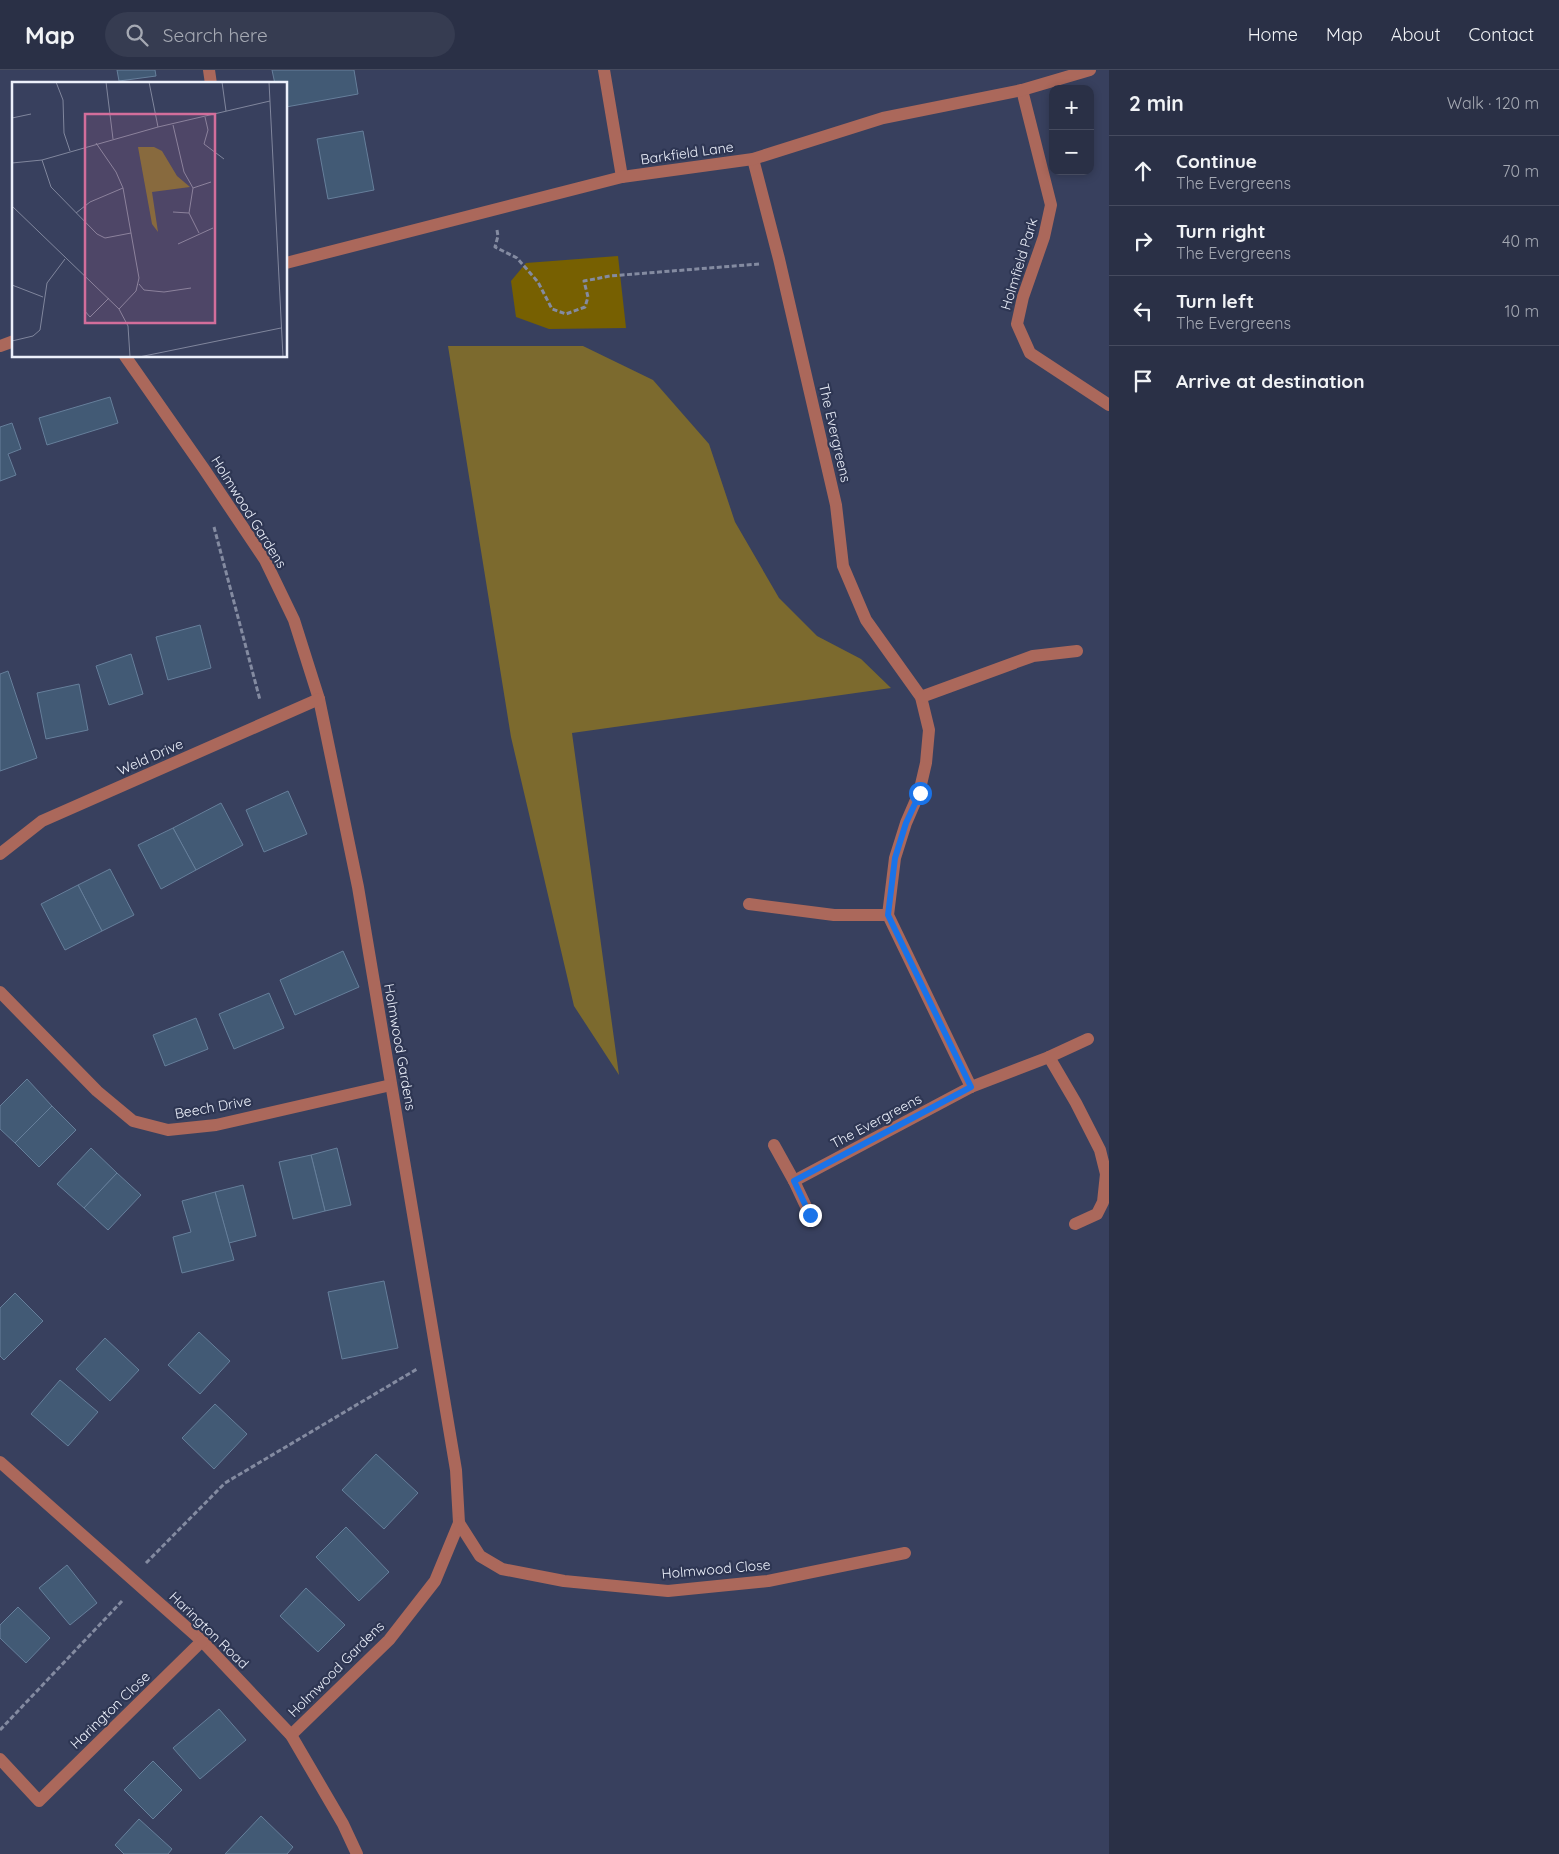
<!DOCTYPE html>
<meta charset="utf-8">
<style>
:root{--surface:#2a3046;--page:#363c51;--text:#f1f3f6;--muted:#a5a9b3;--line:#464b5f}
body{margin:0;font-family:Quicksand,sans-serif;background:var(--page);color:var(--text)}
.controls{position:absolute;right:15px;top:15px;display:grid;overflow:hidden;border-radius:10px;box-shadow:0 2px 8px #0003}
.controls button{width:45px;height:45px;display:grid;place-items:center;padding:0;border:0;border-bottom:1px solid var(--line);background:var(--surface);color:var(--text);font:25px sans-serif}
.stop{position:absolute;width:15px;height:15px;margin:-11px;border:4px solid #1a73e8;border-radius:50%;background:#fff}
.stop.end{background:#1a73e8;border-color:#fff;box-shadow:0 1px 5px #0008}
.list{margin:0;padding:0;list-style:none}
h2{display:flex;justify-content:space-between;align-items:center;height:65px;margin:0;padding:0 20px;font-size:21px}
h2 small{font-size:16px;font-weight:400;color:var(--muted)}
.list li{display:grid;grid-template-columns:32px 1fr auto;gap:15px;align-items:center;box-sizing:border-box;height:70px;padding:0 20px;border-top:1px solid var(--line)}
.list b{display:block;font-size:19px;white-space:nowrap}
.list p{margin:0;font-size:16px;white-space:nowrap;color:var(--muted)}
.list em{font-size:16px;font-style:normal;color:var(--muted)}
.icon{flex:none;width:28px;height:28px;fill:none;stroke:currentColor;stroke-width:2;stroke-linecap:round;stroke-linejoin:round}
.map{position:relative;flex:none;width:1109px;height:1784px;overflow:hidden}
header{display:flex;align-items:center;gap:30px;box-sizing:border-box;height:70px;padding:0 25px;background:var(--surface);border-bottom:1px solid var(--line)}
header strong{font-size:24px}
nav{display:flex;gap:28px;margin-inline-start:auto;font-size:18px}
.search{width:350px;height:45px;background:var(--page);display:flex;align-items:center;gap:12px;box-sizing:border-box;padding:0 18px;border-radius:28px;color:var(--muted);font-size:19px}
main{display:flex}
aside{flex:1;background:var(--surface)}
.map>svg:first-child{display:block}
.green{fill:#776001}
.forest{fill:#7c6a2e}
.building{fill:#425a75;stroke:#667f9b}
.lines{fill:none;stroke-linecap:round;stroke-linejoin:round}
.path{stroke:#848ba1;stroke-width:3;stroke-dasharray:5 2.5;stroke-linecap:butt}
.minor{stroke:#ab685b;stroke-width:12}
.route{stroke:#1a73e8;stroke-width:6}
.labels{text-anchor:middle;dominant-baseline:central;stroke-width:4.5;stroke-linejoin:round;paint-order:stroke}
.street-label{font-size:14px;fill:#ecf0fb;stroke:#2e3653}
.inset-road{fill:none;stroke:#80869d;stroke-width:1}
.view{fill:#d36e9b;fill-opacity:0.15;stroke:#d36e9b;stroke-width:2.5}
.inset-edge{fill:none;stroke:#ecf0fb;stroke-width:2.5}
</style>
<header>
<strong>Map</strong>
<div class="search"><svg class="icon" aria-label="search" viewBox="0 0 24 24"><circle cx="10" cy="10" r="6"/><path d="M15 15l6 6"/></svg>Search here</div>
<nav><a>Home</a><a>Map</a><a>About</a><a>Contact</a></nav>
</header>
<main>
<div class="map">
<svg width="1109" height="1784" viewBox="0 0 1109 1784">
<rect width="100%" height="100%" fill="#38405e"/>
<polygon class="green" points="618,186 626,258 549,259 516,247 511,211 526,193"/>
<polygon class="forest" points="448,276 583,276 653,310 709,374 735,452 779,528 817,566 861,589 891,618 572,663 619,1005 574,936 511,667"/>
<g class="building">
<polygon points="117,0 155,0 156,6 119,11"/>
<polygon points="272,0 354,0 358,24 286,37 286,14 275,14"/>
<polygon points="363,61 374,120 328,129 317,69"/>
<polygon points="110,327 118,353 47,375 39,348"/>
<polygon points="12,353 21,379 8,384 16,405 0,411 0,357"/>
<polygon points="200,555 211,598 168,610 156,567"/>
<polygon points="131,584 143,624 109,635 96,596"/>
<polygon points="8,601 37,688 0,701 0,604"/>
<polygon points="79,614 88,660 46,669 37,623"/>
<polygon points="288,721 307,764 264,782 246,740"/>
<polygon points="221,733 243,775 196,800 173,758"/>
<polygon points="173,758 196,800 161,819 138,775"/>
<polygon points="110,799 134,845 102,861 78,815"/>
<polygon points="78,815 102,861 65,880 41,834"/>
<polygon points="343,881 359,917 295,945 280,910"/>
<polygon points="269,923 284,958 234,979 219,944"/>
<polygon points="196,948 208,979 165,996 153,965"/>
<polygon points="27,1009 52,1036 15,1073 0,1059 0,1036"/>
<polygon points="52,1036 76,1060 39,1097 15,1073"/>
<polygon points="91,1078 117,1103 84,1138 57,1114"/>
<polygon points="337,1078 351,1135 325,1141 311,1085"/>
<polygon points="311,1085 325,1141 293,1149 279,1092"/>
<polygon points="117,1103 141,1125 108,1160 84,1138"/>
<polygon points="243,1115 256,1166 229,1173 215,1122"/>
<polygon points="215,1122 234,1190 182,1203 173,1167 191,1162 182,1131"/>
<polygon points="384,1211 398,1278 342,1289 328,1222"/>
<polygon points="15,1223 43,1251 4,1290 0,1286 0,1238"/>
<polygon points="199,1262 230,1291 200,1324 168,1295"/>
<polygon points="105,1268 139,1300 110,1331 76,1299"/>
<polygon points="60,1310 98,1342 68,1376 31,1344"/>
<polygon points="215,1334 247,1364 214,1399 182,1368"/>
<polygon points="376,1384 418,1423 384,1459 342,1420"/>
<polygon points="346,1457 389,1502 359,1531 316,1487"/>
<polygon points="67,1495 97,1533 70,1555 39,1518"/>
<polygon points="306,1518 345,1555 318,1582 280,1546"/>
<polygon points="18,1537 50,1568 26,1593 0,1568 0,1555"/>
<polygon points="219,1639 246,1670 200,1709 173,1678"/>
<polygon points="153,1691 182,1720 153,1749 124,1720"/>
<polygon points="261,1746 293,1777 287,1784 225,1784"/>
<polygon points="139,1749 172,1779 168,1784 124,1784 115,1775"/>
</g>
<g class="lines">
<g class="path">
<polyline points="497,160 498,166 495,177 517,188 538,212 552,239 566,244 585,237 588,227 584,211 610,206 759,194"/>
<polyline points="214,457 260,630"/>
<polyline points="146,1493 225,1413 417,1299"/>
<polyline points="0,1660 123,1530"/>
</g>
<g class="minor">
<polyline points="209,0 211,14"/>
<polyline points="604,0 622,107"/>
<polyline points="1022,20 1051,135 1044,167 1023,227 1017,254 1030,283 1109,335"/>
<polyline points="753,89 779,189 836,435 843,496 866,550 921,627 929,660 926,693 919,723 906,753 895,788 888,845 971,1017"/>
<polyline points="286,193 622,107 753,89 883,48 1022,20 1090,0"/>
<polyline points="0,276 14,271"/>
<polyline points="125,286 204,399 265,490 294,550 319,629 358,817 456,1400 459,1453 435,1511 389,1570 291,1665"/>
<polyline points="921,627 1033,586 1077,581"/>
<polyline points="0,784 42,751 319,629"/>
<polyline points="749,834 834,845 888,845"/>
<polyline points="0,922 97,1021 133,1051 168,1060 216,1055 391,1015"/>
<polyline points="1049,987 1076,1033 1100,1080 1106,1104 1103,1132 1097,1144 1075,1154"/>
<polyline points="774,1075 794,1111 810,1145"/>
<polyline points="794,1111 971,1017 1049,987 1088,969"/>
<polyline points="0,1392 202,1571 291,1665 343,1754 357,1784"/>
<polyline points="459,1453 480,1486 502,1499 564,1511 668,1521 768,1511 905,1483"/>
<polyline points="0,1689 39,1731 202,1571"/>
</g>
</g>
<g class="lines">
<polyline class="route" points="810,1145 794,1111 971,1017 888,845 895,788 906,753 920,723"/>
</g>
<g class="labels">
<g class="street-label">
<text transform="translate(687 83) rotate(-8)">Barkfield Lane</text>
<text transform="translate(1019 194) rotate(-73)">Holmfield Park</text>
<text transform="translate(835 363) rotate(77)">The Evergreens</text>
<text transform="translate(249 442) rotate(58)">Holmwood Gardens</text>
<text transform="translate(150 687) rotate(-24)">Weld Drive</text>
<text transform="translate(400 977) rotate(80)">Holmwood Gardens</text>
<text transform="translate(213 1037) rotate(-10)">Beech Drive</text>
<text transform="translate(876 1051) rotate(-28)">The Evergreens</text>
<text transform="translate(716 1499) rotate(-5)">Holmwood Close</text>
<text transform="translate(209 1560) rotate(44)">Harington Road</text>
<text transform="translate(336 1599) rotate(-45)">Holmwood Gardens</text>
<text transform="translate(110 1640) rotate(-44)">Harington Close</text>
</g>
</g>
<g transform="translate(12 12)">
<rect width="275" height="275" fill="#38405e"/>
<path d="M126,65H142L150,69L165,94L178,105L140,110L146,150L140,142Z" fill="#7c6a2e"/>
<path class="inset-road" d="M44,0L51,18L52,51L58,69M94,0L101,57M137,0L146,45M210,0L214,29M257,0L271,275M275,16V63M193,35L196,48L192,62L212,77M0,36L19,32M161,43L172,90L181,106L177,131L187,151M84,61L104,90L111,106L127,196L124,209L107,227M30,78L39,105L85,152L93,156L119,151M0,81L30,78L146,45L258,19M181,106L199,100M0,124L107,227L116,244L118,275M161,130L177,131M64,131L78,120L111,106M166,162L201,146M127,202L132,208L152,210L179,206M0,203L31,215M72,228L78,235L97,216M0,259L21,254L28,248L35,201L53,177M127,275L269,246"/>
<path class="view" d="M73,32H203V241H73Z"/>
<rect width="275" height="275" class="inset-edge"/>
</g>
</svg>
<div class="controls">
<button>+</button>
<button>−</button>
</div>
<div class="stop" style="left:920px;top:723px"></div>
<div class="stop end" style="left:810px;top:1145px"></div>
</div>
<aside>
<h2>2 min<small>Walk · 120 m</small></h2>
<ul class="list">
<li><svg class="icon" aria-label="ahead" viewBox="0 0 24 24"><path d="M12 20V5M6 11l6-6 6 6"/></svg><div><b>Continue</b><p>The Evergreens</p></div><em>70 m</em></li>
<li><svg class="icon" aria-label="right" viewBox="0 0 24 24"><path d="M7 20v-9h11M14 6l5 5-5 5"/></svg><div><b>Turn right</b><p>The Evergreens</p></div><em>40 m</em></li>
<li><svg class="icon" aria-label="left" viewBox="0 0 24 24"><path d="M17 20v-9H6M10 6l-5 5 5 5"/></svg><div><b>Turn left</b><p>The Evergreens</p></div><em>10 m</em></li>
<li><svg class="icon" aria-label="arrive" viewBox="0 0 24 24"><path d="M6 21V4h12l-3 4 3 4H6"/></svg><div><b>Arrive at destination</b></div></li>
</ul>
</aside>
</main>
